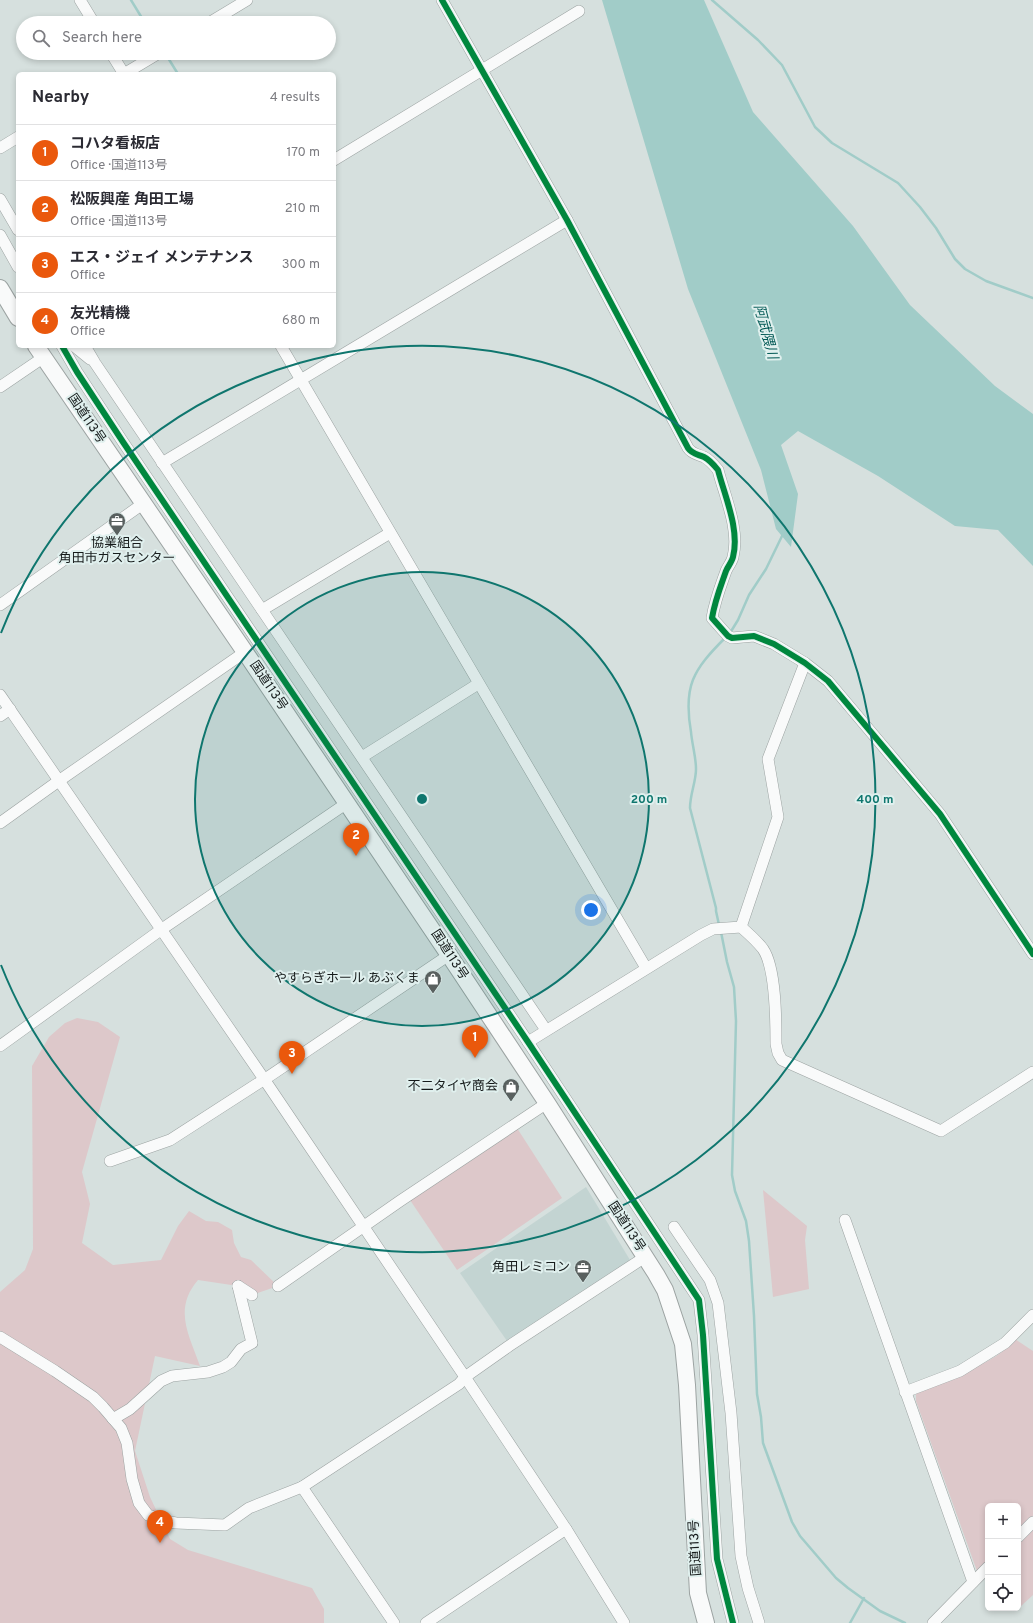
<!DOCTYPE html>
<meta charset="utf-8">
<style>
:root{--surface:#fff;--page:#f7f7f7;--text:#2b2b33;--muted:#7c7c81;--line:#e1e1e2;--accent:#ea580c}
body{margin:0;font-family:Overpass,"Noto Sans JP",sans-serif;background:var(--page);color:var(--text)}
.controls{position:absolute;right:12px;bottom:12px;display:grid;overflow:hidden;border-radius:6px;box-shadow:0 2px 6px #0003}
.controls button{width:36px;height:36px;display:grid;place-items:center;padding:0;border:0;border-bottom:1px solid var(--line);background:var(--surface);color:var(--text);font:20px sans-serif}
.you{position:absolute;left:591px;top:910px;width:14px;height:14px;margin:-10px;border:3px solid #fff;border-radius:50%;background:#1a73e8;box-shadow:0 0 0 6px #1a73e833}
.badge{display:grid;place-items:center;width:26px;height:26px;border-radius:50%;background:var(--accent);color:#fff;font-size:13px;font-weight:700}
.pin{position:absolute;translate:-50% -33px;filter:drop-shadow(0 1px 2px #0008)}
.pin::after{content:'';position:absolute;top:21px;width:14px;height:12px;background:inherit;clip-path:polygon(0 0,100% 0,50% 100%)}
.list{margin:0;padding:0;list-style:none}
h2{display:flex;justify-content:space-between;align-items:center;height:52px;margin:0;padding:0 16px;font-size:17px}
h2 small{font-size:13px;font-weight:400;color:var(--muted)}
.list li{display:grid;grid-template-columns:26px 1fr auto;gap:12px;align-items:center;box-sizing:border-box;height:56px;padding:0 16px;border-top:1px solid var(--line)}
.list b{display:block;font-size:15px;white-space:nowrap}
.list p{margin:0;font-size:13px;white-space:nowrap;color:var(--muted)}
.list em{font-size:13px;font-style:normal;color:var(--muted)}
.icon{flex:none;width:22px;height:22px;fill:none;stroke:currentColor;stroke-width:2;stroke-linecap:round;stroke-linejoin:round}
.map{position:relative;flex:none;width:1033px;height:1623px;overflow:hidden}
.search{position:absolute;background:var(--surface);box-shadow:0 2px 6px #0003;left:16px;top:16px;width:320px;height:44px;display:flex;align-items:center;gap:10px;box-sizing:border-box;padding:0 14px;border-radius:22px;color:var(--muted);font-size:15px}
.panel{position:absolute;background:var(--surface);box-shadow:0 2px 6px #0003;left:16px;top:72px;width:320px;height:276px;border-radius:6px}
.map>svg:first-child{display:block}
.built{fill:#c3d4d2}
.green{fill:#ddc8ca}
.water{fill:#a1ccc8}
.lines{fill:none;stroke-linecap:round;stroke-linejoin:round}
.stream{stroke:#a1ccc8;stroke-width:2.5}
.minor-casing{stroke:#9ca3a2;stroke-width:12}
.highway-casing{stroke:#9ca3a2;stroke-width:18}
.minor{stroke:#f9fafa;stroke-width:11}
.highway{stroke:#f9fafa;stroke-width:16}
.cycleway-casing{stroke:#e0f0ee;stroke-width:8}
.cycleway{stroke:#00873e;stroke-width:6}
.ring{fill:none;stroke:#0f766e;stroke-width:2}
.labels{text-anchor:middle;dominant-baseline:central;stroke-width:4;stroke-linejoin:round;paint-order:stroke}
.street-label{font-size:13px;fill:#161b1b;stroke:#e0f0ee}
.poi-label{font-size:13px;fill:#161b1b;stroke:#e0f0ee;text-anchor:end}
.water-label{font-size:14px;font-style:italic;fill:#005854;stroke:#e0f0ee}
.centre{fill:#0f766e;stroke:#e0f0ee;stroke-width:2}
.ring-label{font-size:12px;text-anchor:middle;font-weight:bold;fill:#0f766e;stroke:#e0f0ee;stroke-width:4;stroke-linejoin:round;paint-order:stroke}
</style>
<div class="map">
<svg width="1033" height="1623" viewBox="0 0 1033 1623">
<rect width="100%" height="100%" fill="#d6e0de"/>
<polygon class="built" points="586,1187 630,1260 507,1341 460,1273"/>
<g class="green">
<path d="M77,1018L98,1022L120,1037L82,1172L90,1204L82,1243L113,1265L161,1260L178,1226L189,1211L206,1221L218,1222L232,1230L234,1243L241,1257L251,1260L278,1286L252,1295L238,1286L198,1280C173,1309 189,1335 200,1366L155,1356L135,1451L150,1497L170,1539L188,1550L312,1588L324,1609V1623H0V1292L25,1270L33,1249L32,1066L49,1037L65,1023Z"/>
<polygon points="517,1128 562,1198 457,1270 410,1200"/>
<polygon points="763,1190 807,1226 805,1240 809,1289 773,1297"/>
<path d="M1015,1339L1033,1351V1516L1018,1530V1506H988V1560L977,1571L916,1401V1390L921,1387C951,1376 995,1365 1015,1339Z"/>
<polygon points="1033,1525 1033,1595 1021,1606 1018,1604 1018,1539"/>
</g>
<polygon class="water" points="602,0 704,0 753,112 853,226 910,305 995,386 1033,414 1033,566 998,530 955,526 878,476 798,431 781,445 798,494 791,547 776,529 761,470 688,289"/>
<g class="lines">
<g class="stream">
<polyline points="131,0 145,23"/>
<polyline points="712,0 758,40 782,65 815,127 832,143 898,183 920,207 936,228 955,259 965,269 986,281 1033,298"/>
<polyline points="165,53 178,74"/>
<polyline points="730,633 738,620 749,595 766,569 783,534"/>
<path d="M719,925L716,911V908L690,808C690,794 696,782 696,769C696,757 692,744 691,732C683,686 693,670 725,638"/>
<polyline points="721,932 727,962 734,987 736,1021 732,1175 735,1191 746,1221 749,1241 754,1316 757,1394 761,1417 763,1443 792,1522 800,1536 836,1578 848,1588 880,1611 905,1623"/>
<polyline points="850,1623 864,1598"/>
</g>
<g class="minor-casing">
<g id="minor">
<polyline points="80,0 94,23"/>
<path d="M442,0L567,220L688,448C692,454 697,454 704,457C710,460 714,465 718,470C725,497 740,530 733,557C732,562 728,566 726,571C720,588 715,600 712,618L728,636L732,638L754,636L774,644L805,663L828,681L940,814L1033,954"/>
<polyline points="209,23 247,0"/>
<polyline points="111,53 124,74"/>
<polyline points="124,74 159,53"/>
<polyline points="0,148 18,137"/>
<polyline points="334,160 579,11"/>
<polyline points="0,199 18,230"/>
<polyline points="0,235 18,267"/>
<polyline points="62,346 77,372 123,442 528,1042 699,1300 703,1335 717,1559 733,1623"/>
<polyline points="74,346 90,359"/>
<polyline points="85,346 95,363 546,1030"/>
<polyline points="281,346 646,968"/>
<polyline points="0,387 44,357"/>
<polyline points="162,463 567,220"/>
<polyline points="0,605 144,503"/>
<polyline points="262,610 390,533"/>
<polyline points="0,695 264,1079 465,1377 566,1529 624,1623"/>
<polyline points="0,716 10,709"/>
<polyline points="362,757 478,684"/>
<polyline points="0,823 60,780 245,652"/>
<polyline points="741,927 778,817 768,759 805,663"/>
<path d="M528,1042L701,935L713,929L741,927C749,934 757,941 763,949C776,968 776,1020 776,1044L778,1053L782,1060L941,1131L1033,1072"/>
<polyline points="0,1046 162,929 347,803"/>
<polyline points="110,1161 170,1140 271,1075 449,955"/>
<polyline points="845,1220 973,1582"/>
<polyline points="674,1227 710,1280 718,1303 731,1413 741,1556 748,1588 759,1623"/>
<polyline points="238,1286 252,1295"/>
<polyline points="278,1286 400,1201 547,1103"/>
<polyline points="0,1337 55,1371 93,1397 103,1407 121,1428 127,1443 132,1479 139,1503 148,1515 165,1521 176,1523 225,1525 249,1508 302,1487 459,1384 465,1377 509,1346 645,1257"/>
<polyline points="905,1392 960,1371 1005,1343 1033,1315"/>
<polyline points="113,1419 130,1409 161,1381 172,1376 208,1372 223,1367 231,1362 241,1349 252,1343 238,1286"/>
<polyline points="302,1487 394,1623"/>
<polyline points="1018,1537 1033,1522"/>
<polyline points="426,1623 566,1529"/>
<polyline points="933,1623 988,1567"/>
</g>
</g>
<g class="highway-casing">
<g id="highway">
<polyline points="0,288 18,318"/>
<polyline points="36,346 245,652 449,955 547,1103 656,1274 665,1290 683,1344 687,1385 698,1593 706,1623"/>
</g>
</g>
<use href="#minor" class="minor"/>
<use href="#highway" class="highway"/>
<g class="cycleway-casing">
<g id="cycleway">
<path d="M442,0L567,220L688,448C692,454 697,454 704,457C710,460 714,465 718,470C725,497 740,530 733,557C732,562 728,566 726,571C720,588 715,600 712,618L728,636L732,638L754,636L774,644L805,663L828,681L940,814L1033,954"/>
<polyline points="62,346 77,372 123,442 528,1042 699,1300 703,1335 717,1559 733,1623"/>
</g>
</g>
<use href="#cycleway" class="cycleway"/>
</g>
<circle cx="422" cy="799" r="227" fill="#0f766e" fill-opacity=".12"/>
<g class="ring">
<circle cx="422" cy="799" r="227"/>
<path d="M1 633A453 453 0 1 1 1 965"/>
</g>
<defs>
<g id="office-pin" transform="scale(0.9)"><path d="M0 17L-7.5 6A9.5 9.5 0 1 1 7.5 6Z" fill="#59605f" stroke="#e0f0ee"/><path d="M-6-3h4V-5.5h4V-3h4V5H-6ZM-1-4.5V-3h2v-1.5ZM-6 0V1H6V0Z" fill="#fff"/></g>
<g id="shop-pin" transform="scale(0.9)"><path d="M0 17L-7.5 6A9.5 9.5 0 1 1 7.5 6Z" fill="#59605f" stroke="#e0f0ee"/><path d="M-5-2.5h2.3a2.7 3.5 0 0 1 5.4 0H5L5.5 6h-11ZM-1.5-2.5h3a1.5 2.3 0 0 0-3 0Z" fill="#fff"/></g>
</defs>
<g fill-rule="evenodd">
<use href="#office-pin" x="117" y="521"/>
<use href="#shop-pin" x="433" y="979"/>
<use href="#shop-pin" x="511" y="1087"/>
<use href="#office-pin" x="583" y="1268"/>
</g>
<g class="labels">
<g class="street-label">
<text transform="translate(86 419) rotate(56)">国道113号</text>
<text transform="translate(268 686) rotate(56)">国道113号</text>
<text transform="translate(449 955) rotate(57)">国道113号</text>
<text transform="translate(626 1227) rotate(57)">国道113号</text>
<text transform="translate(696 1548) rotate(-93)">国道113号</text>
</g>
<g class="poi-label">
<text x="117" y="544" text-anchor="middle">協業組合<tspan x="117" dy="15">角田市ガスセンター</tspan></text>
<text x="420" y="979">やすらぎホール あぶくま</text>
<text x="498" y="1087">不二タイヤ商会</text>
<text x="570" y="1268">角田レミコン</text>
</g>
<g class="water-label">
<text transform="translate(765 332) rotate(75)">阿武隈川</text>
</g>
</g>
<circle cx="422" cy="799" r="6" class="centre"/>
<g class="ring-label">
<text x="649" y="803">200 m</text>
<text x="875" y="803">400 m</text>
</g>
</svg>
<div class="controls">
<button>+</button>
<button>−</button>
<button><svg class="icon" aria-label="locate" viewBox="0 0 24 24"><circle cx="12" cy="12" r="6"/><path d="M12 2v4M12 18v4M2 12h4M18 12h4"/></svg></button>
</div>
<div class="you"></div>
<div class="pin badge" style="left:475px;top:1058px">1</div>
<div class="pin badge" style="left:356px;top:856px">2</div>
<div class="pin badge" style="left:292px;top:1074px">3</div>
<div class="pin badge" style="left:160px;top:1543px">4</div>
<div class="search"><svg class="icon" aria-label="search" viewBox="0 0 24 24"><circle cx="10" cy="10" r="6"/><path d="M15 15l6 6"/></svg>Search here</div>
<section class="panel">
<h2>Nearby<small>4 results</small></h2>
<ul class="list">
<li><span class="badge">1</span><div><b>コハタ看板店</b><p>Office · 国道113号</p></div><em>170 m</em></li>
<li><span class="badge">2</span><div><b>松阪興産 角田工場</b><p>Office · 国道113号</p></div><em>210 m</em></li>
<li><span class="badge">3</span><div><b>エス・ジェイ メンテナンス</b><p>Office</p></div><em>300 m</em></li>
<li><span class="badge">4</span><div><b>友光精機</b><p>Office</p></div><em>680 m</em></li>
</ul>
</section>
</div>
